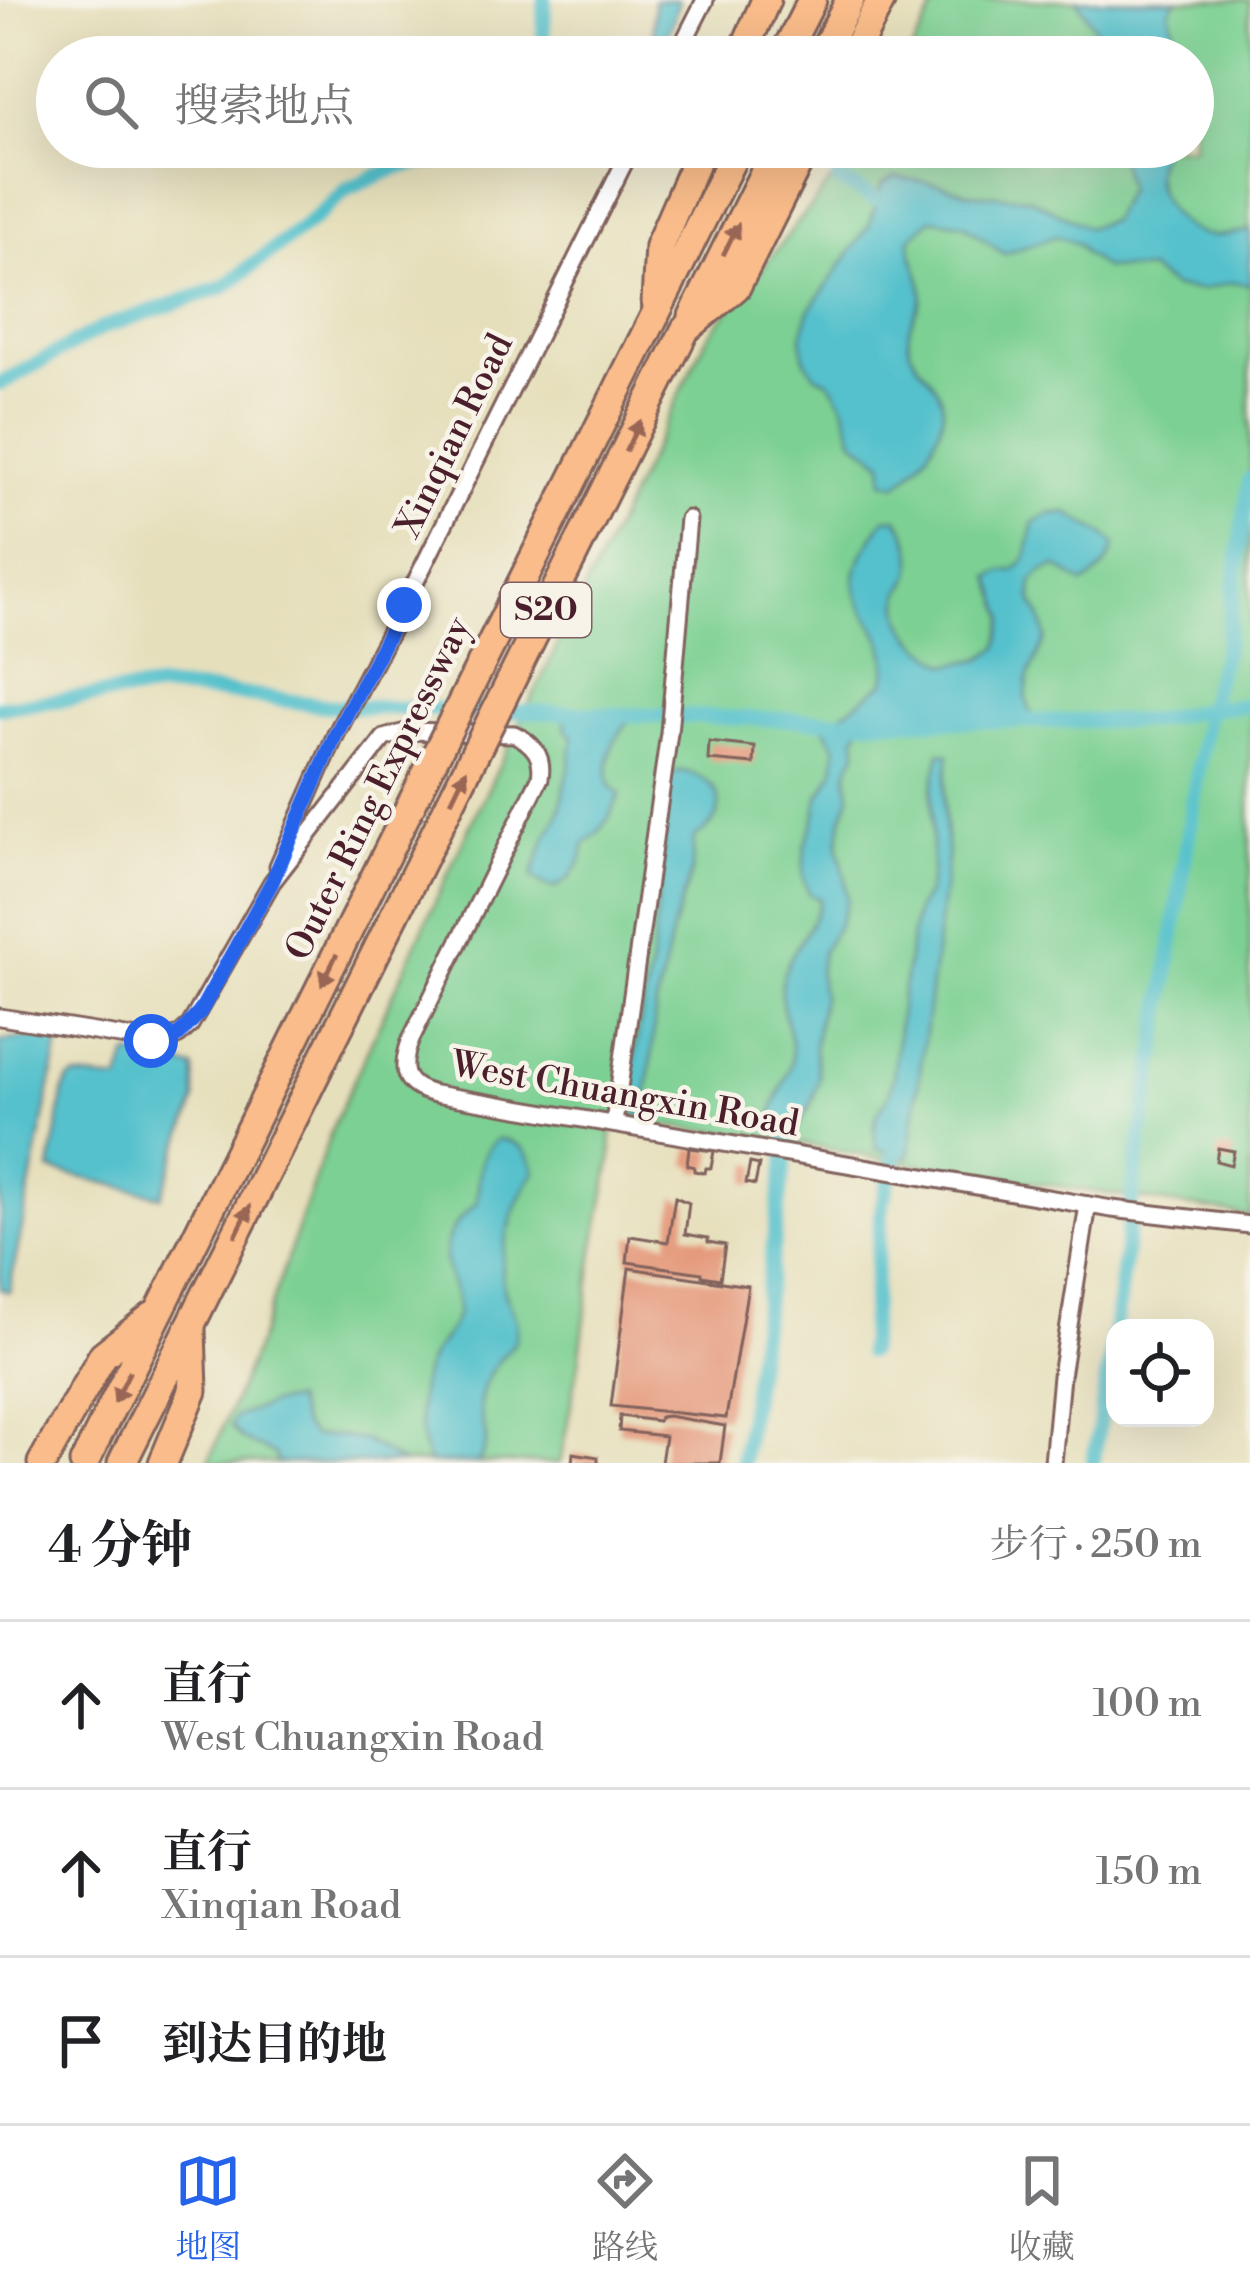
<!DOCTYPE html>
<html lang="zh">
<meta charset="utf-8">
<style>
:root{--surface:#fff;--page:#f6f6f6;--text:#202124;--muted:#757577;--line:#e0e0e0;--accent:#2563eb}
body{margin:0;font-family:"Libre Bodoni","Noto Serif SC",serif;background:var(--page);color:var(--text)}
.controls{position:absolute;right:36px;bottom:36px;display:grid;overflow:hidden;border-radius:24px;box-shadow:0 12px 48px #0002}
.controls button{width:108px;height:108px;display:grid;place-items:center;padding:0;border:0;border-bottom:3px solid var(--line);background:var(--surface);color:var(--text);font:60px sans-serif}
.stop{position:absolute;width:36px;height:36px;margin:-27px;border:9px solid #2563eb;border-radius:50%;background:#fff}
.stop.end{background:#2563eb;border-color:#fff;box-shadow:0 3px 12px #0008}
.list{margin:0;padding:0;list-style:none}
h2{display:flex;justify-content:space-between;align-items:center;height:156px;margin:0;padding:0 48px;font-size:51px}
h2 small{font-size:39px;font-weight:400;color:var(--muted)}
.list li{display:grid;grid-template-columns:78px 1fr auto;gap:36px;align-items:center;box-sizing:border-box;height:168px;padding:0 48px;border-top:3px solid var(--line)}
.list b{display:block;font-size:45px;white-space:nowrap}
.list p{margin:0;font-size:39px;white-space:nowrap;color:var(--muted)}
.list em{font-size:39px;font-style:normal;color:var(--muted)}
.icon{flex:none;width:66px;height:66px;fill:none;stroke:currentColor;stroke-width:2;stroke-linecap:round;stroke-linejoin:round}
.map{position:relative;flex:none;width:1250px;height:1463px;overflow:hidden}
.search{position:absolute;background:var(--surface);box-shadow:0 12px 48px #0002;left:36px;right:36px;top:36px;height:132px;display:flex;align-items:center;gap:30px;box-sizing:border-box;padding:0 42px;border-radius:66px;color:var(--muted);font-size:45px}
.sheet{height:660px;background:var(--surface)}
nav{display:flex;justify-content:space-around;align-items:center;box-sizing:border-box;height:168px;border-top:3px solid var(--line);background:var(--surface);font-size:33px;color:var(--muted)}
nav a{display:grid;justify-items:center;gap:6px}
nav .on{color:var(--accent)}
.map>svg:first-child{display:block}
.green{fill:#7bd093;stroke:#62785f;stroke-width:3}
.water{fill:#54c1cc;stroke:#4f707c;stroke-width:3}
.lines{fill:none;stroke-linecap:round;stroke-linejoin:round}
.canal{stroke:#54c1cc;stroke-width:15}
.building{fill:#e49476}
.street-casing{stroke:#81625d;stroke-width:21}
.highway-casing{stroke:#81625d;stroke-width:33}
.street{stroke:#fff;stroke-width:15}
.highway{stroke:#f9bc8a;stroke-width:27}
.highway-bridge-casing{stroke:#81625d;stroke-width:33;stroke-linecap:butt}
.highway-bridge{stroke:#f9bc8a;stroke-width:27}
.oneway{fill:#996656}
.route{stroke:#2563eb;stroke-width:15}
.labels{text-anchor:middle;dominant-baseline:central;stroke-width:9;stroke-linejoin:round;paint-order:stroke}
.shield{fill:#f7f3e8;stroke:#7e5f64;stroke-width:3}
.shield-label{font-size:33px;font-weight:bold;fill:#4a1f2b}
.street-label{font-size:36px;fill:#4a1f2b;stroke:#f7f3e8}
</style>
<div class="map">
<svg width="1250" height="1463" viewBox="0 0 1250 1463">
<rect width="100%" height="100%" fill="#f7f3e8"/>
<filter id="ink" filterUnits="userSpaceOnUse"><feTurbulence type="fractalNoise" baseFrequency=".00833" numOctaves="2"/><feDisplacementMap in="SourceGraphic" scale="24" xChannelSelector="R" yChannelSelector="G"/><feConvolveMatrix kernelMatrix="1 2 1 2 8 2 1 2 1" color-interpolation-filters="sRGB"/></filter>
<filter id="wash" filterUnits="userSpaceOnUse"><feTurbulence type="fractalNoise" baseFrequency=".004" numOctaves="4" result="noise"/><feDisplacementMap in="SourceGraphic" scale="48" xChannelSelector="R" yChannelSelector="G"/><feGaussianBlur stdDeviation="2.7" result="paint"/><feColorMatrix in="noise" values="0 0 0 0 0 0 0 0 0 0 0 0 0 0 0 0 0 1.4 0 .05"/><feComposite in="paint" operator="in"/></filter>
<g filter="url(#wash)">
<rect width="100%" height="100%" fill="#e6dfbb"/>
<polygon class="green" points="938,0 1250,0 1250,1216 876,1158 751,1134 689,1129 639,1122 611,1127 612,1156 594,1250 579,1362 560,1463 208,1463 259,1340 333,1126 466,834 707,337 858,147 1193,147 1193,57 908,57"/>
<g class="water">
<polygon points="654,0 679,0 671,28 653,50"/>
<polygon points="1077,0 1176,0 1169,11 1180,57 1134,57 1133,53 1098,33"/>
<path d="M1117,147H1163C1162,149 1156,164 1156,165C1151,194 1175,226 1201,234C1217,239 1235,233 1250,230V284L1233,282L1202,290L1174,288L1149,270L1104,268L1085,254L1078,244L1056,236L1004,254L963,224L931,219L910,239C910,263 922,269 922,292C923,311 905,318 909,344C911,361 930,375 938,390C955,421 922,467 897,484L883,481L884,462L854,440L844,405L829,381L815,375L805,360L801,338L809,311L870,224L881,185L895,177L940,184L968,193L1030,198L1088,228L1111,220L1127,189Z"/>
<path d="M1067,513L1109,538L1115,546C1108,565 1100,575 1083,584L1057,566L1043,571L1032,582V600L1040,616L1046,638L1028,678L1026,698L1034,722L862,721L856,737L857,753L850,764L847,776L850,796L842,818L838,847L845,876L847,901L839,924L822,951L819,973L822,997L814,1049L819,1078L810,1106L797,1129L789,1134L771,1125C771,1101 787,1085 791,1062C795,1036 779,1011 781,986C785,954 814,930 820,899L809,894L803,876L805,846L815,819L819,796L834,771L836,748L820,720H834L885,682C894,629 856,619 855,580C855,560 875,535 885,518H897C910,536 919,558 908,581C902,594 902,583 900,598C896,629 925,651 948,665L981,659L998,648L1005,618L991,577L1003,571L1015,570L1026,558L1034,522L1049,514Z"/>
<path d="M567,713L634,714C614,740 605,750 609,784L620,794L610,816L597,834L585,843L581,861L570,878L555,888L543,885L532,876L546,837L558,817L570,764L573,737L565,728Z"/>
<path d="M940,753L949,754C944,788 942,817 948,852L909,1157L876,1149L874,1129L877,1114L889,1095L894,1073L900,1007L916,911L927,893L932,870V791Z"/>
<path d="M678,771C700,771 729,792 716,817C712,826 702,833 694,838L692,870L672,930L655,1010L652,1055L644,1117L637,1114C625,1062 646,1007 652,955C659,896 663,837 669,777Z"/>
<polygon points="61,1033 9,1292 0,1289 0,1041"/>
<polygon points="128,1054 194,1068 196,1100 161,1196 50,1170 64,1089 69,1080 75,1077 120,1081"/>
<path d="M498,1139C520,1142 529,1150 535,1172C514,1201 494,1260 505,1295C511,1314 521,1317 515,1339C513,1349 505,1352 499,1360C489,1372 482,1387 480,1402C477,1424 497,1438 477,1463H429C415,1430 415,1384 433,1353C441,1340 455,1327 457,1312C458,1298 453,1288 449,1276C438,1244 453,1222 477,1203C480,1179 476,1153 498,1139Z"/>
<polygon points="294,1400 303,1426 313,1436 338,1436 366,1441 402,1463 278,1463 275,1455 241,1438 231,1427 235,1417 270,1404"/>
</g>
<g class="lines">
<g class="canal">
<polyline points="542,57 545,0"/>
<polyline points="838,179 875,199"/>
<polyline points="0,384 104,327 224,287 314,219 347,189 398,167 493,150 549,147"/>
<polyline points="0,707 161,688 229,693 329,706 843,721 1152,721 1207,709 1250,705"/>
<polyline points="1115,1328 1136,1169 1156,1051 1207,709 1226,645 1250,479"/>
<polyline points="868,1352 882,1206 896,1152"/>
<polyline points="742,1463 789,1134"/>
<polyline points="1093,1463 1115,1328"/>
</g>
</g>
<g id="blocks">
<g class="building">
<polygon points="709,742 755,747 754,764 708,760"/>
<polygon points="689,1148 714,1151 711,1168 706,1168 705,1173 694,1171 694,1167 687,1165"/>
<polygon points="1218,1148 1234,1151 1231,1165 1216,1161"/>
<polygon points="750,1163 759,1165 755,1185 746,1183"/>
<polygon points="675,1197 689,1203 685,1234 708,1238 708,1242 725,1245 720,1279 702,1276 702,1273 627,1262 630,1236 668,1242"/>
<polygon points="629,1268 748,1286 726,1418 611,1406"/>
<polygon points="620,1416 658,1421 660,1417 668,1416 725,1426 720,1463 661,1463 665,1436 619,1431"/>
<polygon points="573,1453 598,1457 598,1463 572,1463"/>
</g>
</g>
</g>
<g filter="url(#ink)">
<use href="#blocks" fill-opacity="0" stroke="#81625d" stroke-width="3"/>
<g class="lines">
<g class="street-casing">
<g id="street">
<polyline points="676,57 705,0"/>
<polyline points="278,866 336,734 404,605 632,147"/>
<path d="M0,1017L151,1041L167,1040L179,1035L190,1025L272,882L384,738L409,731L514,734C533,743 544,756 540,778L411,1039C400,1068 401,1086 435,1094L1112,1209L1250,1225"/>
<polyline points="614,1123 669,733 688,519"/>
<polyline points="1053,1463 1061,1376 1088,1205"/>
</g>
</g>
<g class="highway-casing">
<g id="highway">
<polyline points="741,57 766,0"/>
<polyline points="783,57 812,0"/>
<polyline points="821,57 850,0"/>
<polyline points="852,57 881,0"/>
<polyline points="656,302 659,246 702,147"/>
<polyline points="655,315 738,147"/>
<polyline points="693,316 777,147"/>
<polyline points="685,330 736,287 806,147"/>
<polyline points="42,1463 103,1355 153,1316"/>
<polyline points="84,1463 381,865"/>
<polyline points="122,1463 407,890"/>
<polyline points="163,1463 193,1391 191,1329"/>
</g>
</g>
<use href="#street" class="street"/>
<use href="#highway" class="highway"/>
<g class="highway-bridge-casing">
<g id="highway-bridge">
<polyline points="381,865 655,315"/>
<polyline points="407,890 685,330"/>
</g>
</g>
<use href="#highway-bridge" class="highway-bridge"/>
</g>
<defs><path id="oneway-solid" d="M-6-.8H1V-3.2L6.5 0L1 3.2V.8H-6Z" transform="scale(3)"/></defs>
<g class="oneway">
<use href="#oneway-solid" transform="translate(731 239) rotate(-64)"/>
<use href="#oneway-solid" transform="translate(633 436) rotate(-64)"/>
<use href="#oneway-solid" transform="translate(459 785) rotate(-64)"/>
<use href="#oneway-solid" transform="translate(329 970) rotate(116)"/>
<use href="#oneway-solid" transform="translate(243 1221) rotate(-64)"/>
<use href="#oneway-solid" transform="translate(122 1387) rotate(116)"/>
</g>
</g>
<g class="lines" filter="url(#ink)">
<polyline class="route" points="151,1041 167,1040 179,1035 200,1012 272,882 336,734 404,605"/>
</g>
<g class="labels">
<rect class="shield" x="501" y="583" width="90" height="54" rx="9"/>
<g class="shield-label">
<text x="546" y="610">S20</text>
</g>
<g class="street-label">
<text transform="translate(455 436) rotate(-64)">Xinqian Road</text>
<text transform="translate(379 789) rotate(-64)">Outer Ring Expressway</text>
<text transform="translate(625 1095) rotate(10)">West Chuangxin Road</text>
</g>
</g>
</svg>
<div class="controls">
<button><svg class="icon" aria-label="locate" viewBox="0 0 24 24"><circle cx="12" cy="12" r="6"/><path d="M12 2v4M12 18v4M2 12h4M18 12h4"/></svg></button>
</div>
<div class="stop" style="left:151px;top:1041px"></div>
<div class="stop end" style="left:404px;top:605px"></div>
<div class="search"><svg class="icon" aria-label="search" viewBox="0 0 24 24"><circle cx="10" cy="10" r="6"/><path d="M15 15l6 6"/></svg>搜索地点</div>
</div>
<section class="sheet">
<h2>4 分钟<small>步行 · 250 m</small></h2>
<ul class="list">
<li><svg class="icon" aria-label="ahead" viewBox="0 0 24 24"><path d="M12 20V5M6 11l6-6 6 6"/></svg><div><b>直行</b><p>West Chuangxin Road</p></div><em>100 m</em></li>
<li><svg class="icon" aria-label="ahead" viewBox="0 0 24 24"><path d="M12 20V5M6 11l6-6 6 6"/></svg><div><b>直行</b><p>Xinqian Road</p></div><em>150 m</em></li>
<li><svg class="icon" aria-label="arrive" viewBox="0 0 24 24"><path d="M6 21V4h12l-3 4 3 4H6"/></svg><div><b>到达目的地</b></div></li>
</ul>
</section>
<nav>
<a class="on"><svg class="icon" aria-label="map" viewBox="0 0 24 24"><path d="M3 6l6-2 6 2 6-2v14l-6 2-6-2-6 2zM9 4v14M15 6v14"/></svg>地图</a>
<a><svg class="icon" aria-label="directions" viewBox="0 0 24 24"><path d="M12 3l9 9-9 9-9-9zM9 14v-3h6M13 9l2 2-2 2"/></svg>路线</a>
<a><svg class="icon" aria-label="saved" viewBox="0 0 24 24"><path d="M7 4h10v16l-5-4-5 4z"/></svg>收藏</a>
</nav>
